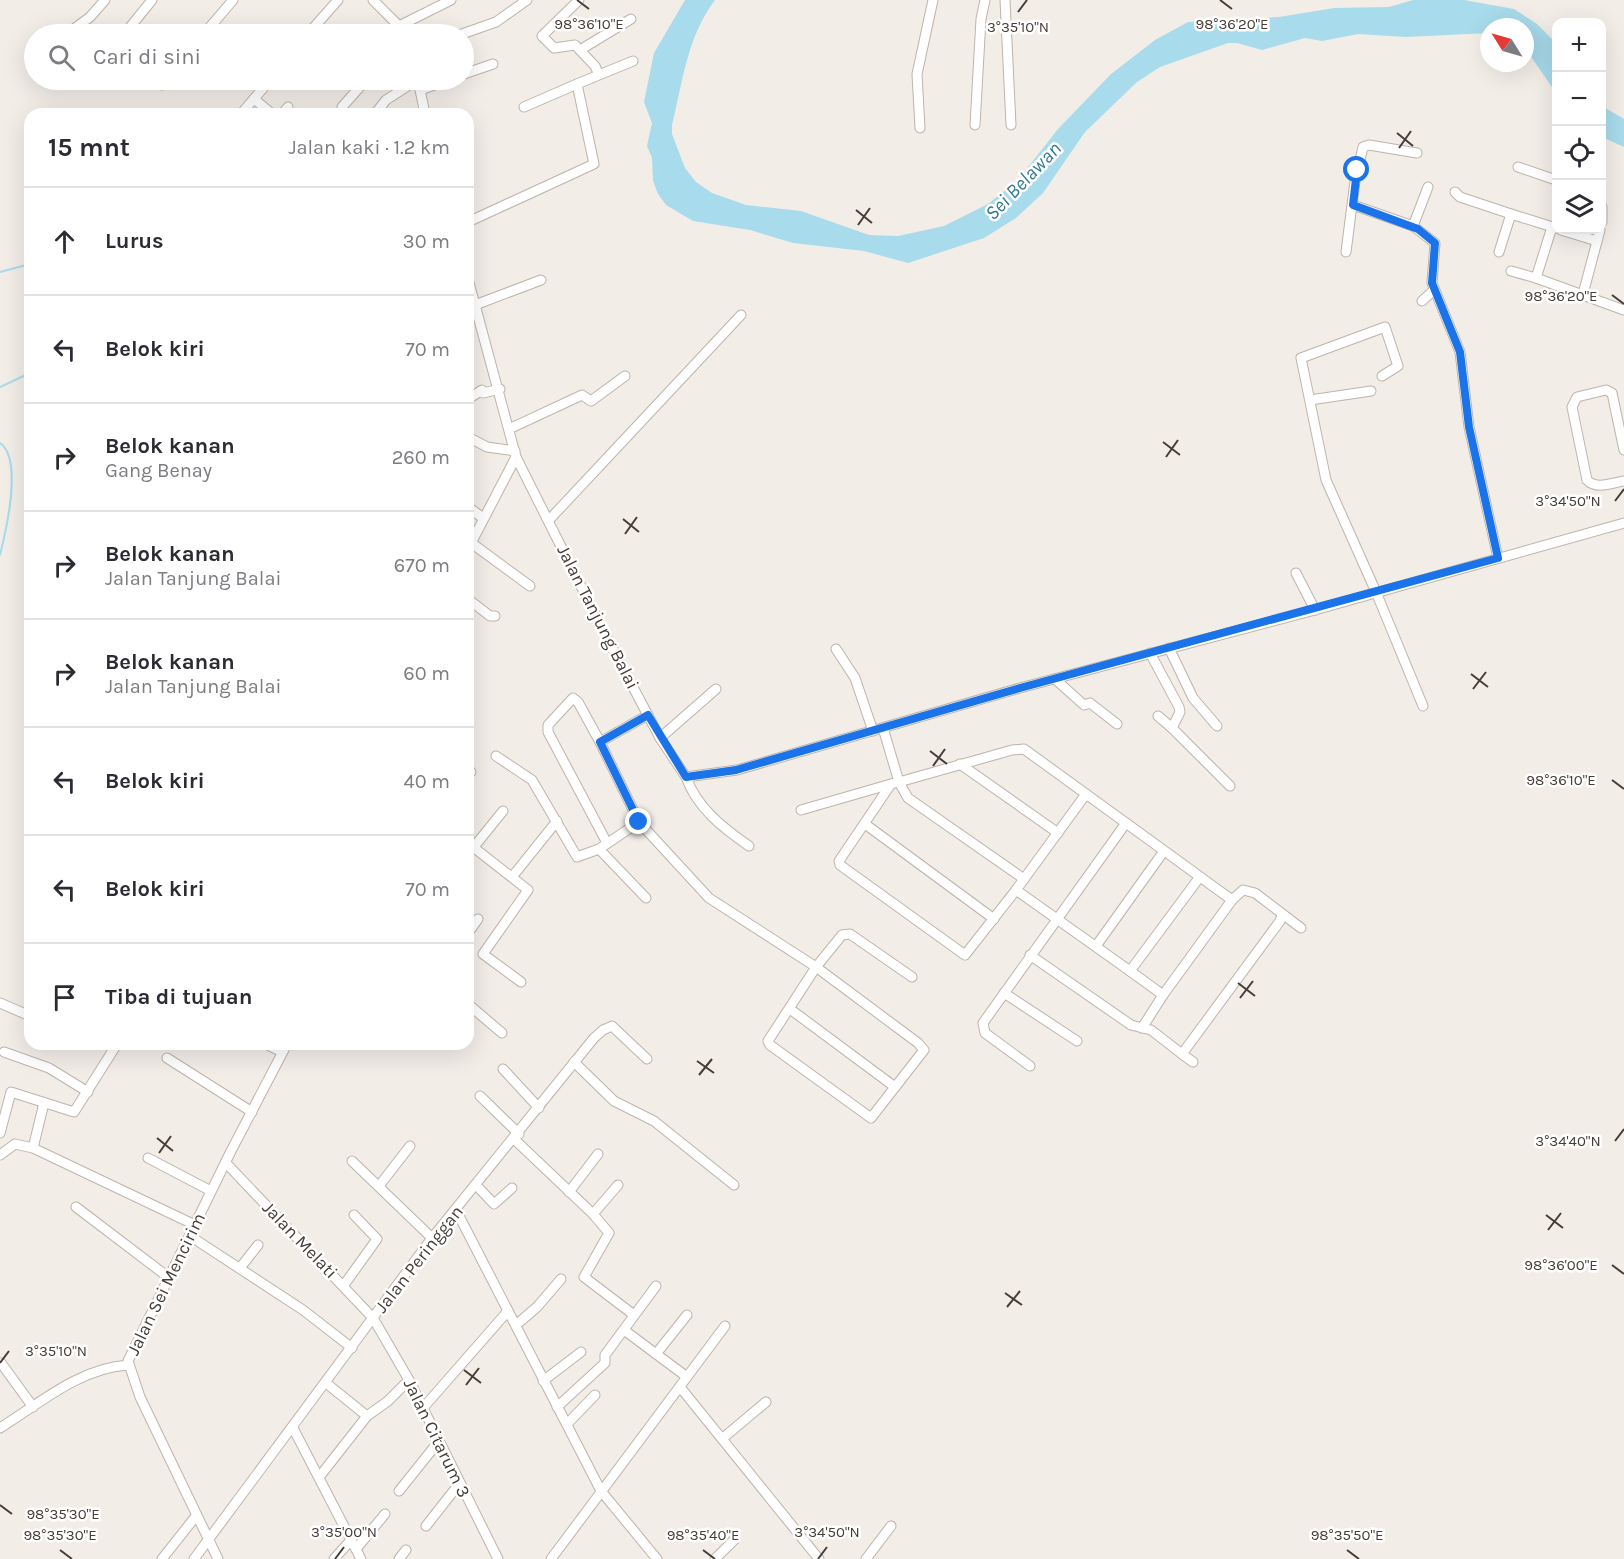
<!DOCTYPE html>
<html lang="id">
<meta charset="utf-8">
<style>
:root{--surface:#fff;--page:#f7f7f7;--text:#2b2b33;--muted:#7c7c81;--line:#e1e1e2}
body{margin:0;font-family:Karla,sans-serif;background:var(--page);color:var(--text)}
.controls{position:absolute;right:18px;top:18px;display:grid;overflow:hidden;border-radius:12px;box-shadow:0 6px 24px #0002}
.controls button{width:54px;height:54px;display:grid;place-items:center;padding:0;border:0;border-bottom:2px solid var(--line);background:var(--surface);color:var(--text);font:30px sans-serif}
.compass{position:absolute;left:1480px;top:18px;width:54px;height:54px;border-radius:50%;background:var(--surface);box-shadow:0 6px 24px #0002;rotate:307deg}
.stop{position:absolute;width:18px;height:18px;margin:-14px;border:4px solid #1a73e8;border-radius:50%;background:#fff}
.stop.end{background:#1a73e8;border-color:#fff;box-shadow:0 2px 6px #0008}
.list{margin:0;padding:0;list-style:none}
h2{display:flex;justify-content:space-between;align-items:center;height:78px;margin:0;padding:0 24px;font-size:26px}
h2 small{font-size:20px;font-weight:400;color:var(--muted)}
.list li{display:grid;grid-template-columns:39px 1fr auto;gap:18px;align-items:center;box-sizing:border-box;height:108px;padding:0 24px;border-top:2px solid var(--line)}
.list b{display:block;font-size:22px;white-space:nowrap}
.list p{margin:0;font-size:20px;white-space:nowrap;color:var(--muted)}
.list em{font-size:20px;font-style:normal;color:var(--muted)}
.icon{flex:none;width:33px;height:33px;fill:none;stroke:currentColor;stroke-width:2;stroke-linecap:round;stroke-linejoin:round}
.map{position:relative;flex:none;width:1624px;height:1559px;overflow:hidden}
.search{position:absolute;background:var(--surface);box-shadow:0 6px 24px #0002;left:24px;top:24px;width:450px;height:66px;display:flex;align-items:center;gap:15px;box-sizing:border-box;padding:0 21px;border-radius:33px;color:var(--muted);font-size:22px}
.panel{position:absolute;background:var(--surface);box-shadow:0 6px 24px #0002;left:24px;top:108px;width:450px;height:942px;border-radius:18px}
.map>svg:first-child{display:block}
.water{fill:#a8dbeb}
.lines{fill:none;stroke-linecap:round;stroke-linejoin:round}
.stream{stroke:#a8dbeb;stroke-width:2}
.minor-casing{stroke:#bdb4ab;stroke-width:11}
.minor{stroke:#fff;stroke-width:9}
.route{stroke:#1a73e8;stroke-width:8}
.ticks{fill:none;stroke:#453d37;stroke-width:2}
.labels{text-anchor:middle;dominant-baseline:central;stroke-width:5;stroke-linejoin:round;paint-order:stroke}
.street-label{font-size:18px;fill:#453d37;stroke:#fff}
.water-label{font-size:20px;font-style:italic;fill:#317a93;stroke:#fff}
.ticks-label{font-size:15px;text-anchor:middle;fill:#453d37;stroke:#fff;stroke-width:5;stroke-linejoin:round;paint-order:stroke}
</style>
<div class="map">
<svg width="1624" height="1559" viewBox="0 0 1624 1559">
<rect width="100%" height="100%" fill="#f3ede8"/>
<g class="water">
<path d="M685,0H715C687,37 683,81 672,125V134L685,168L696,182L712,193L746,205L801,211L869,235L898,236L944,226L988,204L1018,180L1058,129L1111,74L1155,40L1188,22L1279,17L1334,8L1389,7L1413,0H1464L1514,9L1537,24L1556,43V93L1525,48V27H1489V33L1406,37L1358,34L1322,41L1305,38L1262,50L1237,43H1228L1160,67L1137,82L1085,132L1043,193L1016,218L984,238L908,263L864,251L793,243L750,230L693,221L666,205L658,194L653,181L652,158L647,146L652,123L644,102L654,53Z"/>
<polygon points="1602,106 1624,119 1624,147 1602,137"/>
</g>
<g class="lines">
<g class="stream">
<polyline points="0,272 30,264"/>
<polyline points="0,387 30,373"/>
<path d="M0,443C23,459 6,531 0,555"/>
</g>
<g class="minor-casing">
<g id="minor">
<polyline points="373,0 399,26 404,34"/>
<polyline points="579,0 542,36 554,48 575,45 595,66 598,73"/>
<polyline points="1005,0 1011,125"/>
<polyline points="131,26 152,0"/>
<polyline points="399,26 451,0"/>
<polyline points="67,34 90,17 105,0"/>
<polyline points="204,34 233,0"/>
<polyline points="308,34 338,0"/>
<polyline points="462,34 496,22 527,0"/>
<polyline points="580,50 631,19"/>
<polyline points="464,74 493,64"/>
<polyline points="418,80 425,114"/>
<polyline points="162,85 167,80"/>
<polyline points="420,90 449,80"/>
<polyline points="254,99 272,114"/>
<polyline points="342,107 366,80"/>
<polyline points="524,107 577,84"/>
<polyline points="241,114 270,80"/>
<polyline points="282,114 288,107"/>
<polyline points="375,114 386,100 417,80"/>
<polyline points="975,125 981,19 985,0"/>
<polyline points="920,128 917,74 933,0"/>
<polyline points="1518,167 1556,180"/>
<polyline points="1428,187 1413,226 1435,243 1432,283 1460,352 1469,427 1498,558"/>
<polyline points="1455,192 1460,197 1511,214"/>
<polyline points="1353,205 1413,226"/>
<polyline points="1602,207 1602,222"/>
<polyline points="468,222 594,164 577,84 633,61"/>
<polyline points="1552,227 1536,278 1624,310"/>
<polyline points="1561,230 1597,241"/>
<polyline points="1346,252 1355,181 1363,147 1369,145 1417,153"/>
<polyline points="1499,252 1511,214 1556,228"/>
<polyline points="1511,271 1536,278"/>
<polyline points="468,279 516,457 607,638 660,738 686,777 737,770 1020,688 1315,610 1624,523"/>
<polyline points="1583,294 1600,230"/>
<polyline points="1422,301 1434,290"/>
<polyline points="475,305 541,280"/>
<polyline points="1382,376 1398,366 1385,327 1301,358 1326,480 1376,592 1423,706"/>
<polyline points="468,399 482,390 483,393 500,389"/>
<polyline points="1310,400 1371,391"/>
<polyline points="509,429 582,395 591,401 625,376"/>
<polyline points="468,437 487,447 515,451"/>
<path d="M1624,450L1612,393L1606,390L1577,397L1572,407L1587,480C1596,490 1612,483 1624,481"/>
<polyline points="468,507 483,518"/>
<polyline points="549,520 741,315"/>
<polyline points="470,542 530,586"/>
<polyline points="468,549 516,457"/>
<polyline points="1296,573 1315,610"/>
<polyline points="468,599 490,616 495,616"/>
<polyline points="1169,648 1193,698 1217,726"/>
<polyline points="836,649 855,678 873,731"/>
<polyline points="1150,653 1179,707 1180,712 1172,728 1230,786"/>
<polyline points="1055,679 1084,705 1090,703 1117,724"/>
<polyline points="648,715 600,742 639,822 709,898 816,967 918,1043 924,1050 871,1118 770,1045 768,1041 816,967 842,935 850,934 912,977"/>
<polyline points="1158,716 1172,728"/>
<polyline points="883,728 899,782 891,784 839,861 840,865 965,955 1016,890"/>
<polyline points="660,738 716,689"/>
<polyline points="600,742 578,702 573,698 548,725 548,732 607,843"/>
<polyline points="496,756 532,780 577,857 599,849 639,822"/>
<polyline points="960,764 1058,833"/>
<polyline points="468,769 471,772"/>
<path d="M686,777C697,808 723,828 749,846"/>
<polyline points="801,810 891,784"/>
<polyline points="1126,823 1232,900"/>
<polyline points="865,824 994,919"/>
<polyline points="468,843 528,890 483,954 521,982"/>
<polyline points="473,848 503,811"/>
<polyline points="599,849 646,898"/>
<polyline points="512,877 557,821"/>
<polyline points="1024,879 1086,794"/>
<polyline points="468,933 478,919"/>
<polyline points="1096,946 1164,851"/>
<polyline points="1030,955 1131,1025 1151,1030 1182,1054 1280,921 1282,915"/>
<polyline points="1130,971 1163,995 1232,900 1243,890 1255,893 1301,928"/>
<polyline points="1004,993 1077,1041"/>
<polyline points="0,1003 30,1016"/>
<polyline points="468,1004 502,1033"/>
<polyline points="790,1009 895,1087"/>
<polyline points="1142,1028 1163,995"/>
<polyline points="266,1044 282,1052"/>
<polyline points="4,1052 49,1068 88,1092"/>
<polyline points="1182,1054 1193,1062"/>
<polyline points="167,1058 252,1112"/>
<polyline points="574,1062 614,1101 654,1121 734,1185"/>
<polyline points="1030,1066 985,1033 983,1023 1126,823 1024,749 1012,750 899,782 908,798 1024,879 1016,890 1130,971 1199,878"/>
<polyline points="503,1069 539,1108"/>
<polyline points="480,1096 519,1134"/>
<polyline points="0,1133 11,1092 74,1112 117,1044"/>
<polyline points="514,1139 593,1214 618,1185"/>
<polyline points="33,1148 44,1103"/>
<polyline points="0,1155 15,1144 33,1148 195,1225"/>
<polyline points="148,1158 211,1191"/>
<polyline points="352,1161 432,1238"/>
<polyline points="226,1163 373,1318 409,1380 498,1559"/>
<polyline points="476,1185 494,1204 512,1188"/>
<polyline points="379,1186 410,1146"/>
<polyline points="569,1192 598,1154"/>
<polyline points="76,1207 168,1277"/>
<polyline points="456,1210 601,1491 657,1559"/>
<polyline points="593,1214 609,1233 584,1277 634,1315"/>
<polyline points="190,1236 303,1310 352,1348"/>
<polyline points="240,1268 258,1245"/>
<polyline points="344,1285 377,1239 354,1215"/>
<polyline points="516,1325 537,1307 561,1279"/>
<polyline points="624,1330 687,1377"/>
<polyline points="656,1354 687,1315"/>
<polyline points="1,1363 33,1407"/>
<polyline points="543,1381 581,1352"/>
<polyline points="326,1383 367,1416"/>
<polyline points="680,1387 819,1559"/>
<polyline points="557,1407 605,1363 605,1355 656,1286"/>
<polyline points="423,1408 508,1311"/>
<polyline points="567,1424 595,1395"/>
<path d="M0,1428C40,1403 80,1368 128,1365"/>
<polyline points="293,1428 361,1559"/>
<polyline points="723,1438 766,1402"/>
<polyline points="320,1476 367,1416 388,1401 409,1380"/>
<polyline points="399,1491 439,1441"/>
<polyline points="426,1526 459,1484"/>
<polyline points="356,1549 385,1514"/>
<polyline points="162,1559 196,1516"/>
<polyline points="194,1559 432,1238 594,1038 603,1030 612,1026 647,1059"/>
<polyline points="218,1559 140,1397 128,1361 231,1151 287,1044"/>
<polyline points="334,1559 351,1540"/>
<polyline points="399,1559 406,1550"/>
<polyline points="551,1559 725,1326"/>
<polyline points="715,1559 735,1539"/>
<polyline points="866,1559 891,1526"/>
</g>
</g>
<use href="#minor" class="minor"/>
</g>
<g class="lines">
<polyline class="route" points="639,822 600,742 648,715 686,777 736,770 1020,688 1498,558 1469,427 1460,352 1432,283 1435,243 1418,229 1353,205 1357,170"/>
</g>
<path class="ticks" d="M577,0L589,9M1220,0L1232,9M1018,12L1027,0M1397,133L1413,146M1399,148L1411,131M856,210L872,223M858,225L870,208M1612,295L1624,304M1163,442L1180,455M1166,457L1178,440M1615,501L1624,489M623,519L639,532M625,534L637,517M1471,674L1488,687M1473,689L1486,672M930,751L947,764M933,766L945,749M1612,780L1624,789M1238,983L1255,996M1240,998L1253,981M697,1061L714,1073M699,1075L712,1059M157,1138L173,1151M1615,1141L1624,1129M159,1153L171,1136M1546,1215L1563,1228M1548,1230L1561,1213M1612,1265L1624,1274M1005,1293L1022,1305M1007,1307L1020,1291M0,1363L9,1351M464,1370L481,1383M466,1385L479,1368M0,1505L12,1514M60,1550L72,1559M703,1550L715,1559M1347,1550L1359,1559M335,1559L344,1547M818,1559L827,1547"/>
<g class="labels">
<g class="street-label">
<text transform="translate(598 617) rotate(63)">Jalan Tanjung Balai</text>
<text transform="translate(300 1240) rotate(46)">Jalan Melati</text>
<text transform="translate(419 1259) rotate(-52)">Jalan Peringgan</text>
<text transform="translate(166 1284) rotate(-64)">Jalan Sei Mencirim</text>
<text transform="translate(437 1438) rotate(64)">Jalan Citarum 3</text>
</g>
<g class="water-label">
<text transform="translate(1023 181) rotate(-46)">Sei Belawan</text>
</g>
</g>
<g class="ticks-label">
<text x="589" y="29">98°36'10"E</text>
<text x="1232" y="29">98°36'20"E</text>
<text x="1018" y="32">3°35'10"N</text>
<text x="1561" y="301">98°36'20"E</text>
<text x="1568" y="506">3°34'50"N</text>
<text x="1561" y="785">98°36'10"E</text>
<text x="1568" y="1146">3°34'40"N</text>
<text x="1561" y="1270">98°36'00"E</text>
<text x="56" y="1356">3°35'10"N</text>
<text x="63" y="1519">98°35'30"E</text>
<text x="344" y="1537">3°35'00"N</text>
<text x="827" y="1537">3°34'50"N</text>
<text x="60" y="1540">98°35'30"E</text>
<text x="703" y="1540">98°35'40"E</text>
<text x="1347" y="1540">98°35'50"E</text>
</g>
</svg>
<div class="controls">
<button>+</button>
<button>−</button>
<button><svg class="icon" aria-label="locate" viewBox="0 0 24 24"><circle cx="12" cy="12" r="6"/><path d="M12 2v4M12 18v4M2 12h4M18 12h4"/></svg></button>
<button><svg class="icon" aria-label="layers" viewBox="0 0 24 24"><path d="M12 4l9 5-9 5-9-5zM3 14l9 5 9-5"/></svg></button>
</div>
<svg class="compass" viewBox="-18 -18 36 36"><path d="M0-13l5 13h-10z" fill="#e53935"/><path d="M0 13l5-13h-10z" fill="#7c7c81"/></svg>
<div class="stop" style="left:1357px;top:170px"></div>
<div class="stop end" style="left:639px;top:822px"></div>
<div class="search"><svg class="icon" aria-label="search" viewBox="0 0 24 24"><circle cx="10" cy="10" r="6"/><path d="M15 15l6 6"/></svg>Cari di sini</div>
<section class="panel">
<h2>15 mnt<small>Jalan kaki · 1.2 km</small></h2>
<ul class="list">
<li><svg class="icon" aria-label="ahead" viewBox="0 0 24 24"><path d="M12 20V5M6 11l6-6 6 6"/></svg><div><b>Lurus</b></div><em>30 m</em></li>
<li><svg class="icon" aria-label="left" viewBox="0 0 24 24"><path d="M17 20v-9H6M10 6l-5 5 5 5"/></svg><div><b>Belok kiri</b></div><em>70 m</em></li>
<li><svg class="icon" aria-label="right" viewBox="0 0 24 24"><path d="M7 20v-9h11M14 6l5 5-5 5"/></svg><div><b>Belok kanan</b><p>Gang Benay</p></div><em>260 m</em></li>
<li><svg class="icon" aria-label="right" viewBox="0 0 24 24"><path d="M7 20v-9h11M14 6l5 5-5 5"/></svg><div><b>Belok kanan</b><p>Jalan Tanjung Balai</p></div><em>670 m</em></li>
<li><svg class="icon" aria-label="right" viewBox="0 0 24 24"><path d="M7 20v-9h11M14 6l5 5-5 5"/></svg><div><b>Belok kanan</b><p>Jalan Tanjung Balai</p></div><em>60 m</em></li>
<li><svg class="icon" aria-label="left" viewBox="0 0 24 24"><path d="M17 20v-9H6M10 6l-5 5 5 5"/></svg><div><b>Belok kiri</b></div><em>40 m</em></li>
<li><svg class="icon" aria-label="left" viewBox="0 0 24 24"><path d="M17 20v-9H6M10 6l-5 5 5 5"/></svg><div><b>Belok kiri</b></div><em>70 m</em></li>
<li><svg class="icon" aria-label="arrive" viewBox="0 0 24 24"><path d="M6 21V4h12l-3 4 3 4H6"/></svg><div><b>Tiba di tujuan</b></div></li>
</ul>
</section>
</div>
